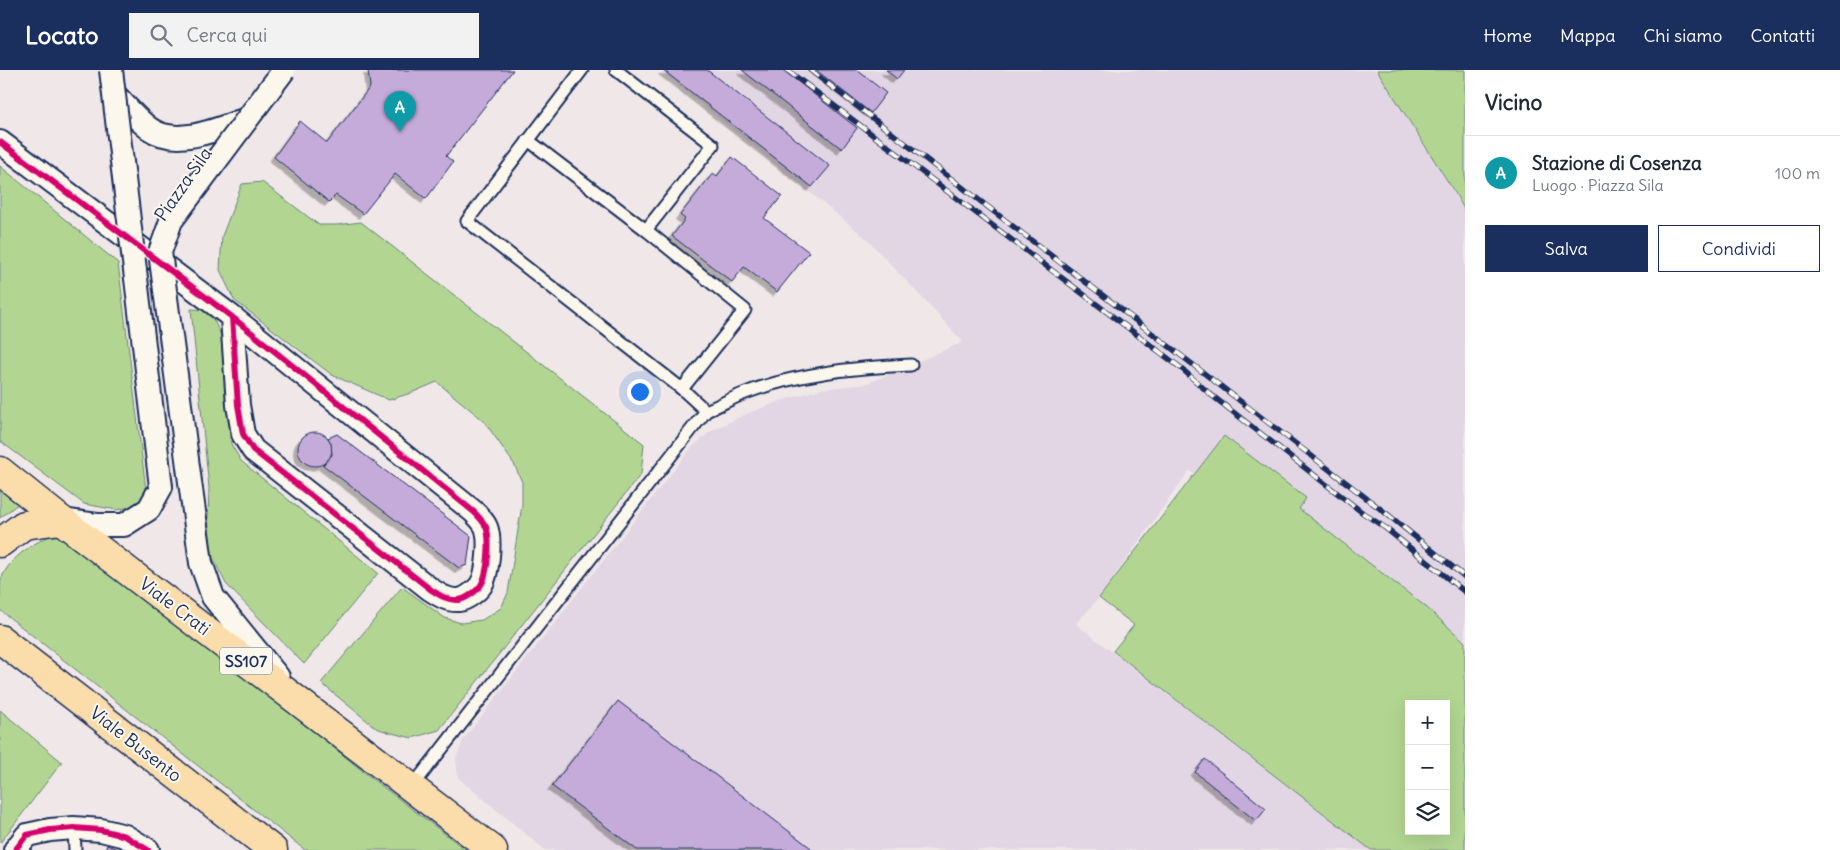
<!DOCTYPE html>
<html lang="it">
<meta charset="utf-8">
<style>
:root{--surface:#fff;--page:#f2f2f3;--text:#1f2937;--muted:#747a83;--line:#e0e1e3;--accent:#1b2f5e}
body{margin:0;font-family:Delius,sans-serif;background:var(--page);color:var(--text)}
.controls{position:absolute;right:15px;bottom:15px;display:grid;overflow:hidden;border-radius:0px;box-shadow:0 5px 20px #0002}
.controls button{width:45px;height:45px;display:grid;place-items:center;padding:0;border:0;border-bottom:1px solid var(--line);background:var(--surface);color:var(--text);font:25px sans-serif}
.you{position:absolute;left:639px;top:321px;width:18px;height:18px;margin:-12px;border:4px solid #fff;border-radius:50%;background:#1a73e8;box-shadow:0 0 0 8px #1a73e833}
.badge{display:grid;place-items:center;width:32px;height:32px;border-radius:50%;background:var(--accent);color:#fff;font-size:16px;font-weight:700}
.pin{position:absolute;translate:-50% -41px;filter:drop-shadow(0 1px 2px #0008)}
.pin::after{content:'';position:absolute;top:26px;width:18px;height:15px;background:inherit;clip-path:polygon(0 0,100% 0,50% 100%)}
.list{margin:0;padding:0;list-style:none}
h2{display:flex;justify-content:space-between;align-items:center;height:65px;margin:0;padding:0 20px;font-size:21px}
h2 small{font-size:16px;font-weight:400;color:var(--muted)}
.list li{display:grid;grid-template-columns:32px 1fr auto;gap:15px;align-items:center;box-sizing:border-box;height:75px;padding:0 20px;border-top:1px solid var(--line)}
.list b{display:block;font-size:19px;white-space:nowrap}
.list p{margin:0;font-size:16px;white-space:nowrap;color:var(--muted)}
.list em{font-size:16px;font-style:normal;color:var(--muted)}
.actions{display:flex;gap:10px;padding:15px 20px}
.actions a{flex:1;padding:11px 0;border:1px solid var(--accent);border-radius:0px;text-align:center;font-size:18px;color:var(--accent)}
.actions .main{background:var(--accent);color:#fff}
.icon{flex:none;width:28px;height:28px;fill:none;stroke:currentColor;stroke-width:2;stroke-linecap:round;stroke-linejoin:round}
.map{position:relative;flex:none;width:1465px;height:780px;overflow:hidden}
header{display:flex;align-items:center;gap:30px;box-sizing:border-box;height:70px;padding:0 25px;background:var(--accent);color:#fff}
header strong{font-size:24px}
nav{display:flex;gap:28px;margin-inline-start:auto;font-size:18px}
.search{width:350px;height:45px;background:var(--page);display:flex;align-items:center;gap:12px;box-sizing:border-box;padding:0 18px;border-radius:0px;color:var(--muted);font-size:19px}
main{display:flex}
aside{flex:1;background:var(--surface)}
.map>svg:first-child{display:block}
.built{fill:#e3d6e4}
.green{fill:#b2d692;stroke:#668278;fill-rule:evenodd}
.building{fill:#c5abd9;stroke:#1b2f5e;filter:url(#shadow)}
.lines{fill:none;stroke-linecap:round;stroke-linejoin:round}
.service-casing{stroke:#1b2f5e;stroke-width:15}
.minor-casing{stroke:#1b2f5e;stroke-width:26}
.primary-casing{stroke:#1b2f5e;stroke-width:31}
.service{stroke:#fbf7ec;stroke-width:11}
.minor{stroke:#fbf7ec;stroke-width:22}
.primary{stroke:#faddab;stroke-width:28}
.rail-casing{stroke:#1b2f5e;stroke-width:5.5}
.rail{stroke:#fbf7ec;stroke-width:4;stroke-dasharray:11;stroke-linecap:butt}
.minor-bridge-casing{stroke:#1b2f5e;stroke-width:26;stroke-linecap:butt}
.minor-bridge{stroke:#fbf7ec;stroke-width:22}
.cycleway-casing{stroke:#fbf7ec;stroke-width:9}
.cycleway{stroke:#d6006c;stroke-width:6}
.labels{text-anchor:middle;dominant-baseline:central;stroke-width:4;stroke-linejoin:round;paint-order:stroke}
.shield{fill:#fbf7ec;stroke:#5e6b89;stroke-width:1}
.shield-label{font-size:16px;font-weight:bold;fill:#1b2f5e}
.street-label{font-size:18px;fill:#1b2f5e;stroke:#fbf7ec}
</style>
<header>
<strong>Locato</strong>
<div class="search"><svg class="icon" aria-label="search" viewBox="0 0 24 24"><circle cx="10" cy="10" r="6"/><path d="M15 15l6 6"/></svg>Cerca qui</div>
<nav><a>Home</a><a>Mappa</a><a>Chi siamo</a><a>Contatti</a></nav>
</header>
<main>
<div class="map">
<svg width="1465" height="780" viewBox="0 0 1465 780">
<defs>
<filter id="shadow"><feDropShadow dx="-4.5" dy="4.5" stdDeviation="0" flood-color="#0004"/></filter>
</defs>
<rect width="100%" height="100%" fill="#f0e8e8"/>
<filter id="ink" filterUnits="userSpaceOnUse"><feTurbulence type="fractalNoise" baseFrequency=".02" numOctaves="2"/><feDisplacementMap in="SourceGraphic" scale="10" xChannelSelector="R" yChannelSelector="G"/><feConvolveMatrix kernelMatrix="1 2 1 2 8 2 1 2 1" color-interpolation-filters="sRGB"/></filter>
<g filter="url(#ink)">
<polygon class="built" points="660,0 1377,0 1465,141 1465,572 1426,537 1298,438 1306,428 1224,366 1194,404 1189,401 1099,528 1076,554 1371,780 545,780 458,708 456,689 463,670 691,378 711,361 746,344 780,331 821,319 866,314 963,272 867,169"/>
<g class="green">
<polygon points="1377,0 1465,0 1465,141 1455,123"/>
<polygon points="0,96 118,193 146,420 138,435 117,440 84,434 0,371"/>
<polygon points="262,112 319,155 337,155 361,152 644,374 641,404 439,660 412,668 388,662 376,658 321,613 402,517 445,548 461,553 482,550 501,538 508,523 522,435 522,412 514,394 484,351 437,312 411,323 389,330 332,305 234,230 220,200 222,166 242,114"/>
<polygon points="191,239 209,240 220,263 227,299 231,374 241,391 378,503 304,594 226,514 212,486 208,449 209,418"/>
<path d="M1224,366L1306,428L1299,439L1426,537L1465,572V780H1371L1113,581L1134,555L1099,528ZM1409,634H1446V761H1409Z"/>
<polygon points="0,418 19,433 0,448"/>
<path d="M51,465H62L249,609L374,710L466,780H305L0,540C0,531 0,517 1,509C10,487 31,475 51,465Z"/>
<polygon points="0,640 62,692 0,773"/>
</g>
<g class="building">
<polygon points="368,0 513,0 446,86 453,92 426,129 395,104 363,144 336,125 329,132 274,87 300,51 327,73 370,17"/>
<polygon points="663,0 707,0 830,96 812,117"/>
<polygon points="742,0 783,0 857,58 842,79"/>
<polygon points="816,0 857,0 886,23 871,43"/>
<polygon points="886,0 904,0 897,9"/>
<polygon points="732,87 782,126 764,148 809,182 777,222 744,197 732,212 672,166 685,149 680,145 713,103 717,106"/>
<circle cx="315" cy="379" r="17"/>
<polygon points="337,364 471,466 467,495 459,498 323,395 332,385 331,373 328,368"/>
<polygon points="618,631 811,778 809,780 637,780 552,716"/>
<polygon points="1205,689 1266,739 1256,751 1195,702"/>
<polygon points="107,775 119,780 105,780"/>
</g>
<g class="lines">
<g class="service-casing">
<g id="service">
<polyline points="528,70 646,160 713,75 616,0"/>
<polyline points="646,160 745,240 682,319"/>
<path d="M706,341C720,335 734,327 748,322C798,303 858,297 911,295"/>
<polyline points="412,717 706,341 682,319 467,151 582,0"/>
<polyline points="74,758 75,780"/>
</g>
</g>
<g class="minor-casing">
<g id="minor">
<path d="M114,24C125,35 137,50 150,59C178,78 219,58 247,49"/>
<path d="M0,72L232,247L474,442C478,446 484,452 486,457C491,469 488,504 481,515C477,521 466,529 459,530C448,531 439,525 430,519L253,380L243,364L238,335L232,247"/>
<polyline points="190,412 201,493 213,527 278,607"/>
<polyline points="61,450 97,455 124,455 149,439 161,417"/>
<polyline points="15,780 27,765 50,760 74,758 101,760 125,766 148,780"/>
</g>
</g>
<g class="primary-casing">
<g id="primary">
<polyline points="0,401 61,450 493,780"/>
<polyline points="0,473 24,455 61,450"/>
<polyline points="0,569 273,780"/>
</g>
</g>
<use href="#service" class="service"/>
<use href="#minor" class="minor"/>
<use href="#primary" class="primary"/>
<g class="rail-casing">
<g id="rail">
<polyline points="787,0 1181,298 1210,324 1363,443 1384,457 1465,522"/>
<polyline points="810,0 1387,444 1465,507"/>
</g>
</g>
<use href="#rail" class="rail"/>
<g class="minor-bridge-casing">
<g id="minor-bridge">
<polyline points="111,0 161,417"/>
<polyline points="190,412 160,182 171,151 284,0"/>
</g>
</g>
<use href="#minor-bridge" class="minor-bridge"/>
<g class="cycleway-casing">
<g id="cycleway">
<path d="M0,72L232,247L474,442C478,446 484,452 486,457C491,469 488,504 481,515C477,521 466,529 459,530C448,531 439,525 430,519L253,380L243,364L238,335L232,247"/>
<polyline points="15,780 27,765 50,760 74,758 101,760 125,766 148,780"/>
</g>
</g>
<use href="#cycleway" class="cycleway"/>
</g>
</g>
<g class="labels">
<rect class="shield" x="220" y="577.5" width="52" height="27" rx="4"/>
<g class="shield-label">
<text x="246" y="591">SS107</text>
</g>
<g class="street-label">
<text transform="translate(183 114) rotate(-55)">Piazza Sila</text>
<text transform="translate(175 536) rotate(37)">Viale Crati</text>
<text transform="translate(136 674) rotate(38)">Viale Busento</text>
</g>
</g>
</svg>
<div class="controls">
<button>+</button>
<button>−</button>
<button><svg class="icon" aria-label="layers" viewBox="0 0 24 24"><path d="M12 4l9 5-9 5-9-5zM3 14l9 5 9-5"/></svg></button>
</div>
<div class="you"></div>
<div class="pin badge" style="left:400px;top:62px;background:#0f9aa8">A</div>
</div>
<aside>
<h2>Vicino<small></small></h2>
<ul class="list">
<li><span class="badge" style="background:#0f9aa8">A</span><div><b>Stazione di Cosenza</b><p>Luogo · Piazza Sila</p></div><em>100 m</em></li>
</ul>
<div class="actions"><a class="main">Salva</a><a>Condividi</a></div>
</aside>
</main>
